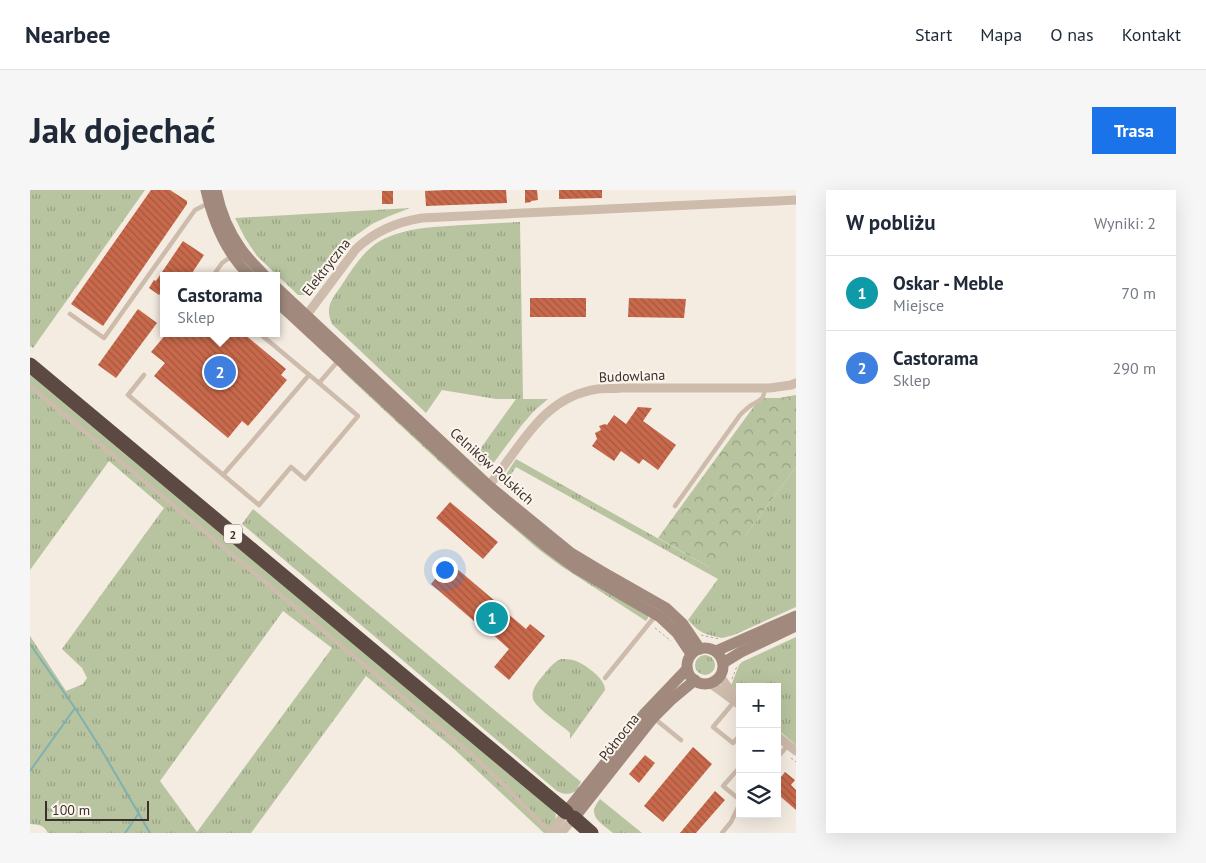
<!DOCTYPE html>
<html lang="pl">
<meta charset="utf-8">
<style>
:root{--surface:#fff;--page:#f6f6f7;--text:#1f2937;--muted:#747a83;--line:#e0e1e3;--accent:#1a73e8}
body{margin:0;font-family:"PT Sans",sans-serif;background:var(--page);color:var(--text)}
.controls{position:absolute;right:15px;bottom:15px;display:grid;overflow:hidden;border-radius:0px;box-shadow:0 5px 20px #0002}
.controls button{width:45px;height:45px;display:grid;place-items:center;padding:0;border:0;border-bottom:1px solid var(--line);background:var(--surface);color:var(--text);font:25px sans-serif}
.scale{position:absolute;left:15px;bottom:12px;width:104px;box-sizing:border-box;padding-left:5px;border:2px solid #3b302b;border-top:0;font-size:14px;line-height:18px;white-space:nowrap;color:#3b302b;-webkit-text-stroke:4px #fbf5ee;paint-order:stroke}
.you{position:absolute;left:414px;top:379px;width:18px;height:18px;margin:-12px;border:4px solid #fff;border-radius:50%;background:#1a73e8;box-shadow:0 0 0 8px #1a73e833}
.badge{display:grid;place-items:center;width:32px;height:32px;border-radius:50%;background:var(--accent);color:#fff;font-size:16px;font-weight:700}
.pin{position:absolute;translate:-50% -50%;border:2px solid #fff;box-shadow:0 1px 5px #0006}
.popup{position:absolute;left:130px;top:82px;width:120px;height:65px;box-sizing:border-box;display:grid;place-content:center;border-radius:0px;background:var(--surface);filter:drop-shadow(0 1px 4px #0005);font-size:16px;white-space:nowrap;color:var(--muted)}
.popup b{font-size:19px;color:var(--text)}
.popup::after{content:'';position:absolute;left:50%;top:100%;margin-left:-10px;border:10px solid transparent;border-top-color:var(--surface)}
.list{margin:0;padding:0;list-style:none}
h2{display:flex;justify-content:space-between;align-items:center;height:65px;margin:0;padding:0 20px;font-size:21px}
h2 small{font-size:16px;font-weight:400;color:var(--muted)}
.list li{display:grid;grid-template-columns:32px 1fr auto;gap:15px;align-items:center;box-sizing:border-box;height:75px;padding:0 20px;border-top:1px solid var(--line)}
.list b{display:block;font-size:19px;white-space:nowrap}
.list p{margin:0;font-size:16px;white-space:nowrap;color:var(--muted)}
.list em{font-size:16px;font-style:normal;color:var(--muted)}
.icon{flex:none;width:28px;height:28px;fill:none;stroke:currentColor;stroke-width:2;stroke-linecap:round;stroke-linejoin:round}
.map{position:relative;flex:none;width:766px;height:643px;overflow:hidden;border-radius:0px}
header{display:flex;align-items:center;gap:30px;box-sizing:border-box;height:70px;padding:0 25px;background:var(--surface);border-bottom:1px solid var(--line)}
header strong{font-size:24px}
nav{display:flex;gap:28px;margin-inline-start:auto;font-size:18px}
.intro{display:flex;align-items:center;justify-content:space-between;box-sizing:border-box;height:120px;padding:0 30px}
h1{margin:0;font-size:35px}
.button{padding:12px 22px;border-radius:0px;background:var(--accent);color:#fff;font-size:18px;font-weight:700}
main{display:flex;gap:30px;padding:0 30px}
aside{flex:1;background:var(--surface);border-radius:0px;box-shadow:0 5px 20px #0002}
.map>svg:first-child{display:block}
.grass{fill:url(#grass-tufts);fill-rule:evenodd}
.forest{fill:url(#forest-crowns)}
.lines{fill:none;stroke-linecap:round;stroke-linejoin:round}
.stream{stroke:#7fb0b2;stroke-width:2}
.building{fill:url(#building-back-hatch)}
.path{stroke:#b9a596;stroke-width:1;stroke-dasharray:2.5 2.5;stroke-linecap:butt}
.lane{stroke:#cdbbac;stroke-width:4.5}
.street{stroke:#cdbbac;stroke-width:9}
.secondary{stroke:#a18a7d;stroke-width:11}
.highway{stroke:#5c4a42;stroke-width:15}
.labels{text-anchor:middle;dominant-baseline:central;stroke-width:4;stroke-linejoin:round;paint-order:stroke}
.shield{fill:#fbf5ee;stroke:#756b66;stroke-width:1}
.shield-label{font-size:12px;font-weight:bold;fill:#3b302b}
.street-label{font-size:14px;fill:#3b302b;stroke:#fbf5ee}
</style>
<header>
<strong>Nearbee</strong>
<nav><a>Start</a><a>Mapa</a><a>O nas</a><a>Kontakt</a></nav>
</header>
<div class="intro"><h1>Jak dojechać</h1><a class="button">Trasa</a></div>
<main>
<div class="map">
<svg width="766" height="643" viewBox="0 0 766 643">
<defs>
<pattern id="grass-tufts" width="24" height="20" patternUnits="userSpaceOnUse" patternTransform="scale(1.25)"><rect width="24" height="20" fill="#b8c4a0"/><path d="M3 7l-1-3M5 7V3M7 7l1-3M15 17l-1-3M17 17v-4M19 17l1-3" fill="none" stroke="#97a083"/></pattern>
<pattern id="forest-crowns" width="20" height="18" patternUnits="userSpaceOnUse" patternTransform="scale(1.25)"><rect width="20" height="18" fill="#b8c4a0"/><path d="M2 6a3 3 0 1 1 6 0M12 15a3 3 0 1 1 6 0" fill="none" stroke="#97a083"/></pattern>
<pattern id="building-back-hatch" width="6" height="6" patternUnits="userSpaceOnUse" patternTransform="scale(1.25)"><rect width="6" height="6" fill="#c8694b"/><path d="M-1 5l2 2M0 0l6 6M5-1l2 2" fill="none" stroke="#a4573f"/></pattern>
</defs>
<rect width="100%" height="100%" fill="#f4ebe1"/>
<g class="grass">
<polygon points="0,0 115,0 3,158 0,156"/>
<polygon points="380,18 357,27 342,34 318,51 281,104 278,105 268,105 227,66 215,48 205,28"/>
<path d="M490,32L493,209H518L504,221L491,236L462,275L450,276L443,269L486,209H466L412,200L396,223L302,134C294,115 303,109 313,93C323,78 334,60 350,51C375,37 406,37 433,35C452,34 471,33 490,32Z"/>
<polygon points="310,179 312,179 618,425 618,428 616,431 531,376 508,359 431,292"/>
<path d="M0,185L523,620L526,625L525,630L523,634L534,643H514L423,558L336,486L221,643H18C13,634 9,635 0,634V446L36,501L53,494L57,488L52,478L32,459L134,318L79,271L0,380ZM253,421L302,458L167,642L130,591Z"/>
<path d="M486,269L679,377L715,346L766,277V417L704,445L692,448C674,444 671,444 658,430L688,389L486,277L478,289L475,286Z"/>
<path d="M223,319L551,592L548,597L550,598C543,604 536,606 527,601L212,334Z"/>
<polygon points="766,447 766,555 747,539 747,497 710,497 710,507 701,496 709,475 712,472"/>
<circle cx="675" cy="475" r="10"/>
<path d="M531,469C535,469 539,469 543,470C554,473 576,489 575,500L540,549V543L538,541C530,534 506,518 503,509C501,501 506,494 511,488C517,481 523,472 531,469Z"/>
<path d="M570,609L612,643H583C570,632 556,626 570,609Z"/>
</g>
<polygon class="forest" points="766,205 766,277 715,346 700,364 679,377 628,348 730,208 749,208"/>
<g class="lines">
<g class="stream">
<polyline points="0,454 45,518 71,559 120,643"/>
<polyline points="0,581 45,518"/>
<polyline points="95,643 109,623"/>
</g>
</g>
<g class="building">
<polygon points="121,0 140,0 157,11 157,14 73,136 41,114"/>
<polygon points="416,0 476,0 477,13 396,16 395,1"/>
<polygon points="495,0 507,0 508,10 501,11 501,12 495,13"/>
<polygon points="529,0 572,0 572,8 529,9"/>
<rect x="352" y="1" width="11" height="13"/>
<polygon points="153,51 174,65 160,86 134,86 134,99 129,105 119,98 124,90 126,91"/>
<rect x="500" y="108" width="56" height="19"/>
<polygon points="599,108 656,109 654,128 598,127"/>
<polygon points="108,119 127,133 86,188 68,175"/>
<polygon points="137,143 213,143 256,179 251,185 257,190 218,236 212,231 198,248 124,186 135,173 121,162"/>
<polygon points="608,217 622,218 613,231 646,255 628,280 613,269 609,274 591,261 584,271 562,256 567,249 565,243 571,240 569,236 575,234 577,235 584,225 596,234"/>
<polygon points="420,312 468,352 453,369 421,341 406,328"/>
<polygon points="419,372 478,422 477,423 496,439 500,434 515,446 479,490 464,477 479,459 460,442 459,444 401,394"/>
<polygon points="663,557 682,574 633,632 614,616"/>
<polygon points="615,565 625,573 609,593 599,584"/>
<polygon points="755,582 765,590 761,595 766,600 766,620 751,607 747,611 747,592"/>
<polygon points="685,601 695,610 666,643 650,643"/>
</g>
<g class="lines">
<g class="path">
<polyline points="625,438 641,451"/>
<polyline points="671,445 689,449"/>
<polyline points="702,489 707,476"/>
<polyline points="761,568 766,572"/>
</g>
<g class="lane">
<polyline points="183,86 192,73 202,66"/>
<polyline points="40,124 74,148 165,20 179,13"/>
<polyline points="229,143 289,193 309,170"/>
<polyline points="114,185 98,205 229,315 261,277 275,289 328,226 289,193"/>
<polyline points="0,196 442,565 473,594 504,626 521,642"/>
<polyline points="193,285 220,254 279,185"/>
<path d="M645,316L710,225C713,222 716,219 720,216C731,209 733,212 735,198"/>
<polyline points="575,488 626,425"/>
<polyline points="704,512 683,537 703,553 710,545"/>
<polyline points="625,529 651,550"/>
<polyline points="747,568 758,555"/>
<polyline points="710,577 693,596 710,610"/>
<polyline points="692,643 701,632 710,613"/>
</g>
<g class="street">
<path d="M273,130L326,59C345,41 366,32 392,28L766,10"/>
<path d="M456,299C490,260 510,207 568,199C575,198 583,199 591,198H740L761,195L766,193"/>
<polyline points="690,486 697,496 710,510"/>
<polyline points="680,493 710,515"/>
<polyline points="747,546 766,561"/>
<polyline points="522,643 521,642 536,622"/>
<polyline points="531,643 544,628"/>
</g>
<g class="secondary">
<path d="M176,0C183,31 196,63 220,86"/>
<path d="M186,0C190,20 199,42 211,59C218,69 227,77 235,86"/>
<polyline points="246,97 459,296 541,363 571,381 636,418 653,434 670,459"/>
<polyline points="246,111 466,315 517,357 547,379 630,427 647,443 661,464"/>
<circle cx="675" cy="476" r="18"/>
<polyline points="686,461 766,426"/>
<polyline points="693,473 711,462 766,436"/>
<polyline points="536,622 615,523 657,479"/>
<polyline points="544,628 623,528 641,510 665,490"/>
</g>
<g class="highway">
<polyline points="0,175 536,622"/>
<polyline points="544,628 561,643"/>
</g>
</g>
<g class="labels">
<rect class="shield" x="194" y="334.5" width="18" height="19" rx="4"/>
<g class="shield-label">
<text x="203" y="344">2</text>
</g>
<g class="street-label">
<text transform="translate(296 77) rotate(-52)">Elektryczna</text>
<text transform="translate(602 186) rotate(-2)">Budowlana</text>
<text transform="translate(462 276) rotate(42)">Celników Polskich</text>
<text transform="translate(589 547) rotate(-52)">Północna</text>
</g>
</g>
</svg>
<div class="controls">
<button>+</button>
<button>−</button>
<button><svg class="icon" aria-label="layers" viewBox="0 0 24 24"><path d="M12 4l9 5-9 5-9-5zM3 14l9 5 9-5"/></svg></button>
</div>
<div class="scale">100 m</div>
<div class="you"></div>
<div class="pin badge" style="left:462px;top:428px;background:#0f9aa8">1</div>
<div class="pin badge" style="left:190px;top:182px;background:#3f7fe0">2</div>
<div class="popup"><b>Castorama</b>Sklep</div>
</div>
<aside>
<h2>W pobliżu<small>Wyniki: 2</small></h2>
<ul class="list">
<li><span class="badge" style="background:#0f9aa8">1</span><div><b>Oskar - Meble</b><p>Miejsce</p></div><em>70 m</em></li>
<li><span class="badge" style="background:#3f7fe0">2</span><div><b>Castorama</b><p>Sklep</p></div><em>290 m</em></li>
</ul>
</aside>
</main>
